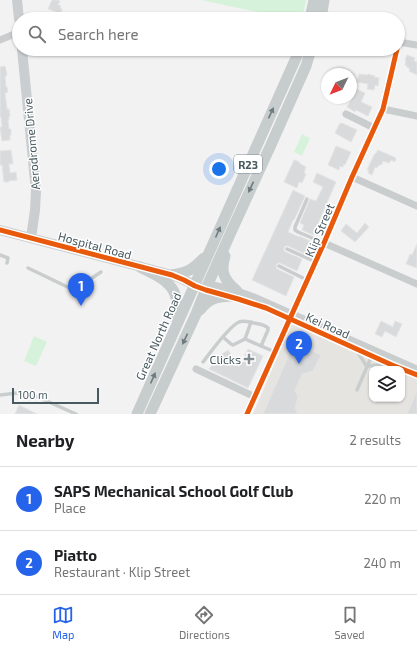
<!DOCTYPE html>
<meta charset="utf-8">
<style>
:root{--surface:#fff;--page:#f6f6f6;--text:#202124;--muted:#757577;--line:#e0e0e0;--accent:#2563eb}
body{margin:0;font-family:"Exo 2",sans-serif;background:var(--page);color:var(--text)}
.controls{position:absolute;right:12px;bottom:12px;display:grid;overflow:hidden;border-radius:8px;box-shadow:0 1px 3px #0004}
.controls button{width:36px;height:36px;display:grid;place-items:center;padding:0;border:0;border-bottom:1px solid var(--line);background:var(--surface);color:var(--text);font:20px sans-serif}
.compass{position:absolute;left:321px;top:68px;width:36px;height:36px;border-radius:50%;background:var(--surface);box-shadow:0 1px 3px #0004;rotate:227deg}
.scale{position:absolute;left:12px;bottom:10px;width:87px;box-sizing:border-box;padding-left:4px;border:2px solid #485a60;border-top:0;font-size:11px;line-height:14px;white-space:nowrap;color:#485a60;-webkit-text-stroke:3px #fff;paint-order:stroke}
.you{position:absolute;left:219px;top:169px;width:14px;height:14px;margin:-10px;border:3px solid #fff;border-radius:50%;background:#1a73e8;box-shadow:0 0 0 6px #1a73e833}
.badge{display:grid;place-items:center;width:26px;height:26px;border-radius:50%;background:var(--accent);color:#fff;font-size:13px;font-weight:700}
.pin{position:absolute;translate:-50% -33px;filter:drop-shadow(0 1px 2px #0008)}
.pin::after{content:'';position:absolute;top:21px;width:14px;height:12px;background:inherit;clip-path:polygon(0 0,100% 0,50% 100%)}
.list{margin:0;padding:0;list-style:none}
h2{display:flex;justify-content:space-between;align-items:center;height:52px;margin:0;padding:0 16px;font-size:17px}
h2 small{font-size:13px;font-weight:400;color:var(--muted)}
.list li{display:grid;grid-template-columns:26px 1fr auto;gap:12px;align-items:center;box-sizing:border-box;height:64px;padding:0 16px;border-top:1px solid var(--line)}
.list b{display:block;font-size:15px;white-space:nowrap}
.list p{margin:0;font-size:13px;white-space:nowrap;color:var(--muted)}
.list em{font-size:13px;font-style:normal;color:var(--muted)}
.icon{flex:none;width:22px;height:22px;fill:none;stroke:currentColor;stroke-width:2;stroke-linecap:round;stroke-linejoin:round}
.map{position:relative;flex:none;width:417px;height:414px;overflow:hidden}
.search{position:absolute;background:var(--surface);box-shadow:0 1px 3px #0004;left:12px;right:12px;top:12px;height:44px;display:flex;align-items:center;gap:10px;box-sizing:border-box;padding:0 14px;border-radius:22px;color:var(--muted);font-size:15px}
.sheet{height:180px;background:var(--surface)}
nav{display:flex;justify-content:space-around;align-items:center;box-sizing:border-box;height:56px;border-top:1px solid var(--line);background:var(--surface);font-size:11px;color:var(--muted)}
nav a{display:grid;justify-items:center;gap:2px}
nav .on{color:var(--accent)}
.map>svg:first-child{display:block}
.commercial{fill:#e6e4e1}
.green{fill:#d6f2da}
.building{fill:#d9dadb;stroke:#e4e4e5}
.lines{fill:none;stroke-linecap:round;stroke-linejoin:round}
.lane{stroke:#c9cdce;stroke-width:3.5}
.street{stroke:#c9cdce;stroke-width:7}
.secondary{stroke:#caced0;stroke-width:10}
.primary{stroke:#c7cccd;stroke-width:11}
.cycleway-casing{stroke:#fff;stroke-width:8}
.cycleway{stroke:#e8590c;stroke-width:5}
.oneway{fill:#6e7c81}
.poi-dot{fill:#848f93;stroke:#fff;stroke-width:1.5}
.labels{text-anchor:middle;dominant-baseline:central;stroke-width:3;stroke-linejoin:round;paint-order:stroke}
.shield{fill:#fff;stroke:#7f8c90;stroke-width:1}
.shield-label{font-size:11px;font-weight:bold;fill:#485a60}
.street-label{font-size:12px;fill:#485a60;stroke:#fff}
.poi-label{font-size:12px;fill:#485a60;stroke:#fff;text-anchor:end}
</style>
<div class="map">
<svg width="417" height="414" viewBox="0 0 417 414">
<rect width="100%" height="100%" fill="#f3f2f2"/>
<polygon class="commercial" points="293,321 400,369 372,369 372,399 402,399 402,370 417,377 417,414 253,414"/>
<g class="green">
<polygon points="201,0 306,0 302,19 290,19"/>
<polygon points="302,134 310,138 302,156 294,152"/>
<polygon points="34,336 47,342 36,366 24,361"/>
</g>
<g class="building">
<polygon points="52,0 57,0 60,1 58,5 61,6 60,8 62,9 61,13 59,12 59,13 48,9"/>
<polygon points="407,55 415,58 414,61 417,62 417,75 409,71 410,69 407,67 407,66 405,65 406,61 405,60"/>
<polygon points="5,66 7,75 5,77 6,87 7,87 8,92 5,93 7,109 9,109 10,116 9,116 9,120 8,120 9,129 11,129 11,135 10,135 10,140 2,141 0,127 2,127 1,117 0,117 0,67"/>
<polygon points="359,74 367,75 368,74 375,76 374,77 379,78 378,86 375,85 374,90 367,89 368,84 357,82"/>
<polygon points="357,89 365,93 361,102 372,107 368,116 356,110 355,112 347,107"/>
<polygon points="340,123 341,124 342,123 357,130 351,142 335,133"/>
<polygon points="336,146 351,152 345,165 344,164 343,167 340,166 339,170 328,165"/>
<polygon points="11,150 13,164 9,164 10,173 16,172 17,180 9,181 9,182 4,182 2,165 0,165 0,151"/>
<polygon points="378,150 396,158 395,162 391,160 389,163 383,161 382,164 378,166 377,168 375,167 372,175 368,173 369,170 367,170 374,155 376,153"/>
<polygon points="294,160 300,162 299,163 306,167 304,173 306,174 302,183 299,182 297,188 284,182"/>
<polygon points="317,173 336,182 313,235 302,230 304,225 300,223 310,199 316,201 323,187 313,182"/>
<polygon points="293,190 305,196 294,220 293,220 288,232 299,237 299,236 310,241 305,254 288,246 285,246 284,248 284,251 286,252 302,259 297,271 280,263 278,263 276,265 277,269 294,277 286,296 252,280"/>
<polygon points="365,223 369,227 355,242 341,231 346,224 357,233"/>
<polygon points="417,244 417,268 406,264 410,254 412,255"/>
<polygon points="381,321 393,327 395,321 402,324 396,337 385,331 382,337 375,334"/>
<polygon points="294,343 321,355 313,371 302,374 295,390 298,397 295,408 298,414 263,414"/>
<polygon points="248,349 263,356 248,388 209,369 219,356 228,350 239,367"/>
<polygon points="417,391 417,414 407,414"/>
<polygon points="19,405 37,414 15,414"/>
</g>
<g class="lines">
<g class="lane">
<polyline points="307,199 295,227 295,230 298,232 324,243"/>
<polyline points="287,249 316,262"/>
<polyline points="0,255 8,258 7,263"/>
<polyline points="279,266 307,280"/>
<polyline points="28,268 78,292 82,290 92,278 101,272"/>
<polyline points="223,337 231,344 233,345 245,339 275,352"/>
<polyline points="245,339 251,322"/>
<polyline points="357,351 367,367"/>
<path d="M203,362C211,352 228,327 239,322C243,320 249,322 254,323C260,324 264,324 268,328V330L261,346"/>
<polyline points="367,366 387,364"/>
<polyline points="357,390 372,355"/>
<polyline points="0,395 17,393 31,394 76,414"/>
</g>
<g class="street">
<polyline points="0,40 19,32"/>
<polyline points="398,42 417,45"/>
<polyline points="383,109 417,116"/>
<polyline points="346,114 374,128"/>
<polyline points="352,177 417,206"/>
<polyline points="324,243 417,284"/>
<polyline points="208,284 232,289 254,297 417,369"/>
<path d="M206,290C226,295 245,300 265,308C316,328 365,354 417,375"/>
<polyline points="196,369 255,397"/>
<polyline points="247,414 324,243 352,177 383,109 397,49"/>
</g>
<g class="secondary">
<polyline points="17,0 19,19"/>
<polyline points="22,49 36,191 35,210 31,238"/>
<polyline points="0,230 172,275 184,280 201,288"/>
</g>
<g class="primary">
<polyline points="310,19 314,0"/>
<polyline points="321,19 324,0"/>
<path d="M225,256C220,272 224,280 237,291"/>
<path d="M140,267C165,279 182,287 176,318"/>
<path d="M172,275C189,272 192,270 204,258"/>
<path d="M200,310C209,298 216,297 231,296"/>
<polyline points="137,414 300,49"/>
<polyline points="150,414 196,314 208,284 231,232 270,147 306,66 311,49"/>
</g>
<g class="cycleway-casing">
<g id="cycleway">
<polyline points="0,230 172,275 184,280 195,286 206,290 238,299 266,308 392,365 417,375"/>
<polyline points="247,414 324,243 352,177 383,109 397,49"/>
</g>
</g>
<use href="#cycleway" class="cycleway"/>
</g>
<defs><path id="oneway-solid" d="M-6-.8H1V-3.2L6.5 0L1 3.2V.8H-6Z"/></defs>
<g class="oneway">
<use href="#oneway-solid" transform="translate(271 113) rotate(-65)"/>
<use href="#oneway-solid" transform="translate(251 187) rotate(115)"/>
<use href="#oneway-solid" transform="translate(218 232) rotate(-66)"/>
<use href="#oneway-solid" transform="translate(185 339) rotate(115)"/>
<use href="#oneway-solid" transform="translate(153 378) rotate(-66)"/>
</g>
<path class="poi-dot" d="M247 353h4v4h4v4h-4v4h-4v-4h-4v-4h4z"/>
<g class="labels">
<rect class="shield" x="234" y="155" width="28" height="18" rx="3"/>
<g class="shield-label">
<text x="248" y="164">R23</text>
</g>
<g class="street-label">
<text transform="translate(31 144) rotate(-95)">Aerodrome Drive</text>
<text transform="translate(319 230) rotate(-67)">Klip Street</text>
<text transform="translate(95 245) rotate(15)">Hospital Road</text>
<text transform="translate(328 325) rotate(24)">Kei Road</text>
<text transform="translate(158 336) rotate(-66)">Great North Road</text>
</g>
<g class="poi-label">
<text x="241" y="359">Clicks</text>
</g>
</g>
</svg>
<div class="controls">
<button><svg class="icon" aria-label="layers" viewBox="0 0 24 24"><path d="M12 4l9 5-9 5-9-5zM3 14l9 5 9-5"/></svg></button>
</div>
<svg class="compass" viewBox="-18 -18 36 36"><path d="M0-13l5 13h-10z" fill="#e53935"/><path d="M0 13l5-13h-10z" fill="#757577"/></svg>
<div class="scale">100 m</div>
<div class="you"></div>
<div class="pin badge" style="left:81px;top:306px">1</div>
<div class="pin badge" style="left:299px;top:364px">2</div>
<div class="search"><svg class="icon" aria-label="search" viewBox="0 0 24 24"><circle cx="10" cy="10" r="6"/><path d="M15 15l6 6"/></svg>Search here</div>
</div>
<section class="sheet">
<h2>Nearby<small>2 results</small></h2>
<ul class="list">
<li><span class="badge">1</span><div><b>SAPS Mechanical School Golf Club</b><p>Place</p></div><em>220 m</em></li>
<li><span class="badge">2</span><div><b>Piatto</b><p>Restaurant · Klip Street</p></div><em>240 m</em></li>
</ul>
</section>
<nav>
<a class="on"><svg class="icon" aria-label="map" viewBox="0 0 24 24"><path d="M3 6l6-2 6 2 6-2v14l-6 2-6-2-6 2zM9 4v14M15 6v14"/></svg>Map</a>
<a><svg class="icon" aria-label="directions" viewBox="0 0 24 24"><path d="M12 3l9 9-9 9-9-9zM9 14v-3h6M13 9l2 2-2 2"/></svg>Directions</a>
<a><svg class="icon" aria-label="saved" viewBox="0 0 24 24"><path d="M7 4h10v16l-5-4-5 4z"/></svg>Saved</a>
</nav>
